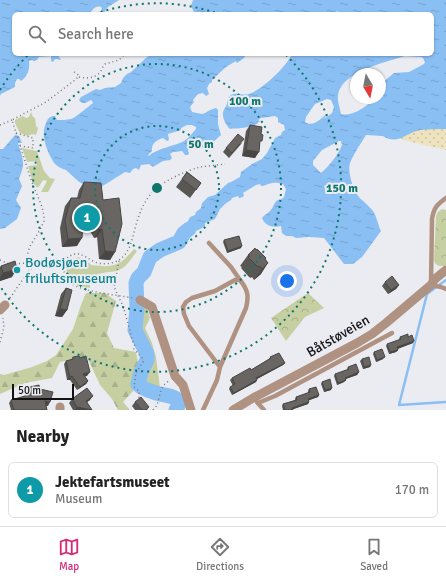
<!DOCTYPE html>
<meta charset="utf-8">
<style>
:root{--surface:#fff;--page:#f2f2f2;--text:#222;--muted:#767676;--line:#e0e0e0;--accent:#db2777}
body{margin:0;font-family:Signika,sans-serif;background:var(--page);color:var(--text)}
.compass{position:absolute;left:350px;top:68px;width:36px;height:36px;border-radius:50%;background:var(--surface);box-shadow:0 1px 3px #0004;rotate:170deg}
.scale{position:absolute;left:12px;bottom:10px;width:62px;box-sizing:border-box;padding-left:4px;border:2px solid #131315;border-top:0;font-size:11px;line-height:14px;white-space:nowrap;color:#131315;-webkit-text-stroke:3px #ebecf1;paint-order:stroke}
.you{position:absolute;left:287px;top:281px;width:14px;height:14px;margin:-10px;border:3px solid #fff;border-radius:50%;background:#1a73e8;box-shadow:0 0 0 6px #1a73e833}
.badge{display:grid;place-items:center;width:26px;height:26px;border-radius:50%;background:var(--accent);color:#fff;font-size:13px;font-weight:700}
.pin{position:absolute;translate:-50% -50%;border:2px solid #fff;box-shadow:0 1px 4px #0006}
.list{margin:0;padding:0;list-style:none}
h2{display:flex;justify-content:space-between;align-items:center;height:52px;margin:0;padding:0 16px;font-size:17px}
h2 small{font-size:13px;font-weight:400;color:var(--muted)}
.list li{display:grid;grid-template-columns:26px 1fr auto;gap:12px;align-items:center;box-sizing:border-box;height:56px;margin:0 8px 8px;padding:0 8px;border:1px solid var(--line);border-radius:6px}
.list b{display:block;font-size:15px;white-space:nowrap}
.list p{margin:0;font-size:13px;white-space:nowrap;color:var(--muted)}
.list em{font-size:13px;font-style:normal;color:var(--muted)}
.icon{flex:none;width:22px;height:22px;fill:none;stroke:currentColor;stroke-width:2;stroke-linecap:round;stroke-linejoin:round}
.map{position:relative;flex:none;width:446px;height:410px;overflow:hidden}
.search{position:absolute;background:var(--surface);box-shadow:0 1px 3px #0004;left:12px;right:12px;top:12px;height:44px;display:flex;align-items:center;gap:10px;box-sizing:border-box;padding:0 14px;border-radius:6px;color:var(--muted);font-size:15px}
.sheet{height:116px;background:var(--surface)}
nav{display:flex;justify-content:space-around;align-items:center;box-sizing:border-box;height:56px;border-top:1px solid var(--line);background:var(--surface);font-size:11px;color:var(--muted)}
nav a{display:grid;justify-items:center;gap:2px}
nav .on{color:var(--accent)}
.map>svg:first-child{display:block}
.grass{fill:#c5cfa2}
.forest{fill:url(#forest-firs)}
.sand{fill:url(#sand-dots)}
.park{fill:url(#park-crowns)}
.water{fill:url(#water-ripples);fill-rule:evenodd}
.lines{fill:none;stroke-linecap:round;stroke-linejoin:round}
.stream{stroke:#8abff4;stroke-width:2.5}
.river{stroke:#8abff4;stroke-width:15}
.path{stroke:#76767a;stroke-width:1.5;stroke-dasharray:1 3;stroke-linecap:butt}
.service{stroke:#b09282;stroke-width:4.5}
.minor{stroke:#b09282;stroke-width:9}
.wall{fill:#595754}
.shaded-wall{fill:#494745}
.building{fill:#686562;stroke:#494745}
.ring{fill:none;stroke:#0f766e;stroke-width:2;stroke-dasharray:2 4}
.culture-dot{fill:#0f9aa8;stroke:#ebecf1;stroke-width:1.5}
.labels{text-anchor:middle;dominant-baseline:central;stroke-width:4;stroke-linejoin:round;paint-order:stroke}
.culture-label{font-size:14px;fill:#0d838f;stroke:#ebecf1;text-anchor:start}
.street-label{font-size:14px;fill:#131315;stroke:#ebecf1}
.centre{fill:#0f766e;stroke:#ebecf1;stroke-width:2}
.ring-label{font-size:12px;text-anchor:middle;font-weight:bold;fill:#0f766e;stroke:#ebecf1;stroke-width:4;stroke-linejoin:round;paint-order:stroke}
</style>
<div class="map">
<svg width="446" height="410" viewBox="0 0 446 410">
<defs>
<pattern id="forest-firs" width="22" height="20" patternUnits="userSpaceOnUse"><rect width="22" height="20" fill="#c5cfa2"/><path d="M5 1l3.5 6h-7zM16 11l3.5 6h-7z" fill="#a8b18b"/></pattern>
<pattern id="sand-dots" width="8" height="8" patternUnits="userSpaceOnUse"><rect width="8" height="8" fill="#ede3be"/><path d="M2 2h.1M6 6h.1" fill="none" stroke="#cac2a2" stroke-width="1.8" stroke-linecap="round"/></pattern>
<pattern id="park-crowns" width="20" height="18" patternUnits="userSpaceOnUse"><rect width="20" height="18" fill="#c5cfa2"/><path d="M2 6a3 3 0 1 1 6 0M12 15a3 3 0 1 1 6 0" fill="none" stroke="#a8b18b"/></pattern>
<pattern id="water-ripples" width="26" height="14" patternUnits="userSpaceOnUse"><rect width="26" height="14" fill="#8abff4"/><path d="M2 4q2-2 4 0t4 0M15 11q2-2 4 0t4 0" fill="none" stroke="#76a3d0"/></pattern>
</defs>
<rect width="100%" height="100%" fill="#ebecf1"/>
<g class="grass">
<polygon points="31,112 33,117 35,118 36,126 38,128 36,135 32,134 28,136 20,133 15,123 15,120 23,116 26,118 29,117"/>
<polygon points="22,148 37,151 44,171 50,178 55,179 48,192 41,192 47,181 43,180 38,188 33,183 28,166 37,165 37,161 27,162"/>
<path d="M134,249L137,251C132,257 127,267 119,270C109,274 97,270 89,281L90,288C85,287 79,287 75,284C55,270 75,245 91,265C113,268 120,266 134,249Z"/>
<polygon points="139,303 147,309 150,318 145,328 152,343 156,357 160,388 159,393 141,386 140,384 142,376 148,362 147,351 144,343 142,337 136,329"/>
</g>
<polygon class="forest" points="86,293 105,293 116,301 107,333 114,348 136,352 138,362 133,377 136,388 123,402 130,410 118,410 112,399 100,385 87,357 60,362 52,378 25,383 0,394 0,374 4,375 32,367 47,361 56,355 73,329 81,305"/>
<polygon class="sand" points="446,121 446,150 407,141 395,137"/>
<g class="park">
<polygon points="442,209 446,210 446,266 439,266 435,263 434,260 436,216 438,212"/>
<polygon points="308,293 324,308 305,317 286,341 271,318"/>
</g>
<g class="water">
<path d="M0,0H119L108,7L103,14H99L101,11L102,8L101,7C95,5 92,11 89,14H14V54H63V55L59,56V57L61,60H60L57,59H55L53,62L51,61V56L39,57L37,60L34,61L32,60L29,61C30,69 28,76 21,81L19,79H17L15,83V87L1,94L0,96Z"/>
<path d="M193,0H446V129C438,129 429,129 421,130C406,132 398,146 383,136L366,135C361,143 353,155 350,163C347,172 354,194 362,200C366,204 370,207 373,211C377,217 378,225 381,231L362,257L353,264H344L324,238L309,237L296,238L292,236H286L282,233L281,226C273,228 265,226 262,218C264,215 267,214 270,211C275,206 273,200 282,199L284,197L286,189L283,184C271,181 272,184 261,186L260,184L256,185L243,193L244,195L243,197L239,198L238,196L232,198L231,200L225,204L220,209L215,219L205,223V226C198,231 191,235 186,225L190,217L195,215L196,212L201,208L202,203L208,197L215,195L228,183L231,182L240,177L241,172L252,164L262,159L267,153L275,138L281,135L282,132L285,130L284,125L278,122V118L275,116L261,118L258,120L260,121C252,129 240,128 230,129C226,125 222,118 223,112C224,109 226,107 227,104C228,100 228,97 231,95C237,92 243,96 249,94C262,90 287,66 292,54H432V14H338V12L337,11L333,14H193L194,12L191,6ZM405,56L421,57L423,58L425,62L424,64L409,72L394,73L383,82L380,86V98H373C368,107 351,117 341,114C340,108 337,101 338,95C341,72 386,62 405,56ZM327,99L331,100L334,107L332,113L324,119L328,113C321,118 313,128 305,122L306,117L315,104ZM339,141H341L342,145C338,155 330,165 321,173L313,165V161L322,150Z"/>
<path d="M154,54H246L244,58L237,63L236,62V61L226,67L212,80V82L209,84L207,88L209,94L206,96L203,93L198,94L193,100L194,102L190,107L192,112L202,114L205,113L210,110L216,108L218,110V124L221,135L211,144L201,147L196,145L189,148L188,151L189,153L188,155H185L182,151L173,152L170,154L172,158L170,160L163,161L153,167L149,164L141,165L139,170L136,168L133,169L130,173L125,172L101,187H87L78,181L66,170C62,169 58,167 55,164C53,162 52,159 50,156C45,145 41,134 46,123C48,118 50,116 55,116L57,120C61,120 67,120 71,119C75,118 89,106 93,103L92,101L91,100L85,103H82L79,100L81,97L96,89L100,90L105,88L115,87L121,83L123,78L127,74L131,72L147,57ZM187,125H192L196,127V129C192,133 189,138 184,141C175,146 155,149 149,156L148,155L152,151C151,143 157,140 163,138L167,141L169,140L168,134L181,130V128Z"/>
<path d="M15,135L19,136L22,143H18C23,160 26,162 19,179L22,186L16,200L21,208L17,219L5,228L0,229V149H3Z"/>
</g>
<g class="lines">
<polyline class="stream" points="446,280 427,294 399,405 446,402"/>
<path class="river" d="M176,410C185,395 165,396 156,393C150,391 142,389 138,384L141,372L147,360V354L135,330L137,308L136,283L138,278L144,272L150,257L160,250L179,242L184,233L189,229"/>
<g class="path">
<path d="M79,77C87,79 96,78 101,71C102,69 103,66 105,64L119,60L125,54"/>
<polyline points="0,125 12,120"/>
<polyline points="16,133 33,138 33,148 20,146"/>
<polyline points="0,260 9,264"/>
<polyline points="119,261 114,287 123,306 130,330 132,340 135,346 134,349 142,358 143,362 136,373 134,387 139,391 139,399"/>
<polyline points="15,264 27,263"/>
<polyline points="30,269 27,261 28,252 30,246 40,230 44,221 44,216 42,207 30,177 12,120 46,102 75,80 78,77 78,75 72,70"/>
<path d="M63,269L65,260C78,248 82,256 95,262C101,265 113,264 119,260C131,252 132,238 136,225C139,214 143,204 150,195C160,182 185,171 200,167C208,166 217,165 225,164"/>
<path d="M10,298L30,269L38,266L49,265L63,269C65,274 67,279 71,283C81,292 118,295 133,298"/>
<polyline points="0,342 4,327 3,318"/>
<path d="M153,410C160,404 158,396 162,388C163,385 166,383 169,381"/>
</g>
<g class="service">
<path d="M446,198C437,205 434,207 432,219L431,285L441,287L446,289"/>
<polyline points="209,243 231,267 240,280"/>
<polyline points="257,402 264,410"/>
<polyline points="258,403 275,396 392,333"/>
<path d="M203,410L217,380L220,367L246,308C249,296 248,290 240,280H235L215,291L192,298L186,302L183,307L184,314L189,326L220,367"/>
</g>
<g class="minor">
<polyline points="140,300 152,307 175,376 183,385 191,410"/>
<polyline points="0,310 5,305"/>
<polyline points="60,407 60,410"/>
<polyline points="233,410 253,398 357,343 372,334 386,323 431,285 435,279 446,270"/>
</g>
</g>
<g class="wall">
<polygon points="250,125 260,145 255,158 242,156 246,131"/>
<polygon points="242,143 229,158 223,152 226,148"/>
<polygon points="187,172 201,183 190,198 176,187"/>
<polygon points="84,182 103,200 115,252 110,260 99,259 97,237 94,238 90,231 83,230 77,246 62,247 60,228 65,206 71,198 77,198 79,190"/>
<polygon points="224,240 241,248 227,253 223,242"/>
<polygon points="248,255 266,258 261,274 254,280 252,277 251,278 249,277 241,268 242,267 240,266"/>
<polygon points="1,266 12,277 0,281 0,267"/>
<polygon points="385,282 399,285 396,289 388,294 382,286"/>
<polygon points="66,288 67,310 62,317 55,316 61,294"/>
<polygon points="400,337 408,337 413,343 397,349 398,350 396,352 389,354 386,346 387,344 399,340 399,339"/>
<polygon points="374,352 383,359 376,362 373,354"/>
<polygon points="73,357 87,376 85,376 88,381 86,384 77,390 70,380 67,380 64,364 66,361 71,360"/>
<polygon points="270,357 285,363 283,365 257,379 256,382 232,395 229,389 230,387 233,386 230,380 232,378 251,370 269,359"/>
<polygon points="362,359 371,365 370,367 363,369 360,361"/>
<polygon points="348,367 359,372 357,375 345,379 346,380 344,382 337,385 334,376 335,374 347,370 347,369"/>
<polygon points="322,382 331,390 324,392 321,384"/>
<polygon points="30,387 40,389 48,406 46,405 47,410 11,410 9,403 11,400 29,395 28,390"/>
<polygon points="309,389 319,395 318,397 309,400 308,404 293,409 293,410 283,410 282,406 283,404 295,400 295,399 296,397 308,393 308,391"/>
<polygon points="72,399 90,400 87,402 92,410 73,410 69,403"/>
<polygon points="135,402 149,407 147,410 135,410 132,406"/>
</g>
<g class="shaded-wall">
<polygon points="246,150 259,152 255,158 242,156"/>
<polygon points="83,222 96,223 90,231 78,230"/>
<polygon points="102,229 97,237 94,238 99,230"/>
<polygon points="82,238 77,246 62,247 68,239"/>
<polygon points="242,246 241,248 227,253 228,251"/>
<polygon points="105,251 115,252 110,260 99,259"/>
<polygon points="268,263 261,274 254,280 262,269"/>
<polygon points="17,269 12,277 0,281 0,278 3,273"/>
<polygon points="399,285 396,289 388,294 391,290"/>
<polygon points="60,309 67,310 62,317 55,316"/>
<polygon points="414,341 413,343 395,350 397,347"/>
<polygon points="398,350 396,352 389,354 390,352"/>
<polygon points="385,357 383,359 376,362 377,360"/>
<polygon points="285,363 283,365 255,380 256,378"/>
<polygon points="371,365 370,367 363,369 364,367"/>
<polygon points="90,372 87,376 81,377 83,374"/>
<polygon points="359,372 357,375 343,380 345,378"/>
<polygon points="72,376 70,380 67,380 70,377"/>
<polygon points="257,380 256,382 232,395 234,393"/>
<polygon points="346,380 344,382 337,385 338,383"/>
<polygon points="88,381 86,384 77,390 80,387"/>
<polygon points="332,388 331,390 324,392 325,390"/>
<polygon points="319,395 318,397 307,401 308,399"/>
<polygon points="93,396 90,400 83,405 86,401"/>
<polygon points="45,401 50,402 48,406 43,405"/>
<polygon points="309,402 308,404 291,410 292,408"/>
<polygon points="77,407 92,410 75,410"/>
</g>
<g class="building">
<polygon points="250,125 262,127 261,134 263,135 262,141 260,141 259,152 246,150"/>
<polygon points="238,134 244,139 232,153 226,148"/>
<polygon points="187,172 201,183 196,190 182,179"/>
<polygon points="84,182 101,183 103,200 119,198 122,224 115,252 105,251 102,229 99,230 96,223 83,222 82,238 68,239 65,220 71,198 80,198"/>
<polygon points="239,236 242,246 228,251 224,240"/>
<polygon points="255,248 256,250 257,249 266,258 265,259 268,263 262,269 260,266 259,267 257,266 248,257 250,256 248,255"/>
<polygon points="15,261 17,269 3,273 1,266"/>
<polygon points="392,276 399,285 391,290 385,282"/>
<polygon points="66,288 72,290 67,310 60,309"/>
<polygon points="408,334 408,337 412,335 414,341 397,347 398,350 390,352 387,344 401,339 400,337"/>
<polygon points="382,349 385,357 377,360 374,352"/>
<polygon points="279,353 285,363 256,378 257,380 234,393 230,387 235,384 232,378 250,368 251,370 271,358 270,357"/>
<polygon points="79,356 80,358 86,356 90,372 83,374 88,381 80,387 72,376 70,377 66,361 73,359 73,357"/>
<polygon points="369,357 371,365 364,367 362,359"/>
<polygon points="356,364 359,372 345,378 346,380 338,383 335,374 349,369 348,367"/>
<polygon points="330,379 332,388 325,390 322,382"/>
<polygon points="39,385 40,389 53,392 50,402 45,401 47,410 14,410 11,400 32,394 30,387"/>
<polygon points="316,387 319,395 308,399 309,402 292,408 293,410 285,410 283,404 297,400 296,397 310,392 309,389"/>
<polygon points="87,388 93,396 86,401 92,410 77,407 72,399"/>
<polygon points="141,397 149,407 146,410 142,410 135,402"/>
</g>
<g class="ring">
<circle cx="157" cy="188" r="62"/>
<circle cx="157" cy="188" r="124"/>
<path d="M0 90A185 185 0 0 1 28 55M95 14A185 185 0 0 1 219 14M286 55A185 185 0 1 1 0 286"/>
</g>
<circle class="culture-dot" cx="17" cy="270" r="4"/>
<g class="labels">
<g class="culture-label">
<text x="25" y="262">Bodøsjøen<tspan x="25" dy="16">friluftsmuseum</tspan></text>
</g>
<g class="street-label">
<text transform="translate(338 336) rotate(-30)">Båtstøveien</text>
</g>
</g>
<circle cx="157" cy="188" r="6" class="centre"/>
<g class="ring-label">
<text x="245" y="105">100 m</text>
<text x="201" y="148">50 m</text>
<text x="342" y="192">150 m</text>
</g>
</svg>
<svg class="compass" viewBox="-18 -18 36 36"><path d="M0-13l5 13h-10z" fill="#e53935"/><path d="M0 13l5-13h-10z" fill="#767676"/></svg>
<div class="scale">50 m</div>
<div class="you"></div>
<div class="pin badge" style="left:87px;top:218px;background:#0f9aa8">1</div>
<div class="search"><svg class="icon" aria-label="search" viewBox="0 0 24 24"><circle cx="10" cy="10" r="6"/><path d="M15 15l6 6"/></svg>Search here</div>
</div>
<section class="sheet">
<h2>Nearby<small></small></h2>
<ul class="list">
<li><span class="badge" style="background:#0f9aa8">1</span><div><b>Jektefartsmuseet</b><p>Museum</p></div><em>170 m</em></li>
</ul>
</section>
<nav>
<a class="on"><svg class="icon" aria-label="map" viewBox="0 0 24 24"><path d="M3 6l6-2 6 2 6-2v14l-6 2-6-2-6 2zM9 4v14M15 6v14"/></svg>Map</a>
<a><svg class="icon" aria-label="directions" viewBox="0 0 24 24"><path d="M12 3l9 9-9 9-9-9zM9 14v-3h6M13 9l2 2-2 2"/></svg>Directions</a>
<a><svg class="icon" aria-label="saved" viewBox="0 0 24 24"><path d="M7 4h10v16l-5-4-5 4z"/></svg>Saved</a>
</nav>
